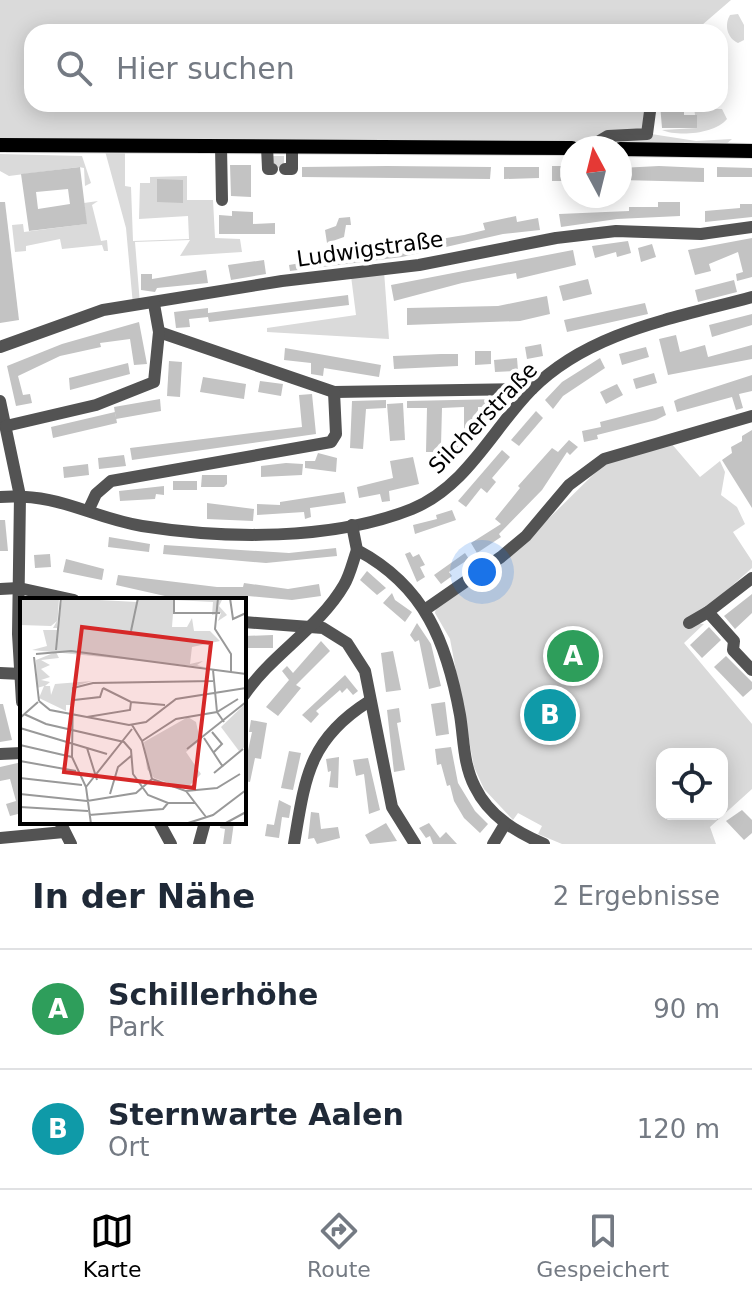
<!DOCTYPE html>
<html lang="de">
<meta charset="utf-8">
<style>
:root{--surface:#fff;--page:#f2f2f3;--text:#1f2937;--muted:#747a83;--line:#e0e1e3;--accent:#000}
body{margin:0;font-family:"DejaVu Sans",sans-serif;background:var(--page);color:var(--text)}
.controls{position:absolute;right:24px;bottom:24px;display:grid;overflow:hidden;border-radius:16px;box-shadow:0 4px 20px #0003}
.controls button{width:72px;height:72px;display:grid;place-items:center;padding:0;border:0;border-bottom:2px solid var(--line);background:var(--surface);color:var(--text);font:40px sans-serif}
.compass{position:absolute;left:560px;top:136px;width:72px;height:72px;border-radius:50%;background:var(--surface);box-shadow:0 4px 20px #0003;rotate:353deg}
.you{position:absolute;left:482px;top:572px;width:28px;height:28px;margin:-20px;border:6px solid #fff;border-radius:50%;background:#1a73e8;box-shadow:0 0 0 12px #1a73e833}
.badge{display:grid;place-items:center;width:52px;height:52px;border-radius:50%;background:var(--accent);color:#fff;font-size:26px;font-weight:700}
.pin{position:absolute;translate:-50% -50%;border:4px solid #fff;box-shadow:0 2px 8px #0006}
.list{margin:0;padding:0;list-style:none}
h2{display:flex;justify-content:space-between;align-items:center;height:104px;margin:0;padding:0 32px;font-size:34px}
h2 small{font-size:26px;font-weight:400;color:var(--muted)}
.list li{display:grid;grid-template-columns:52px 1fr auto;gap:24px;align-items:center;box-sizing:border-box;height:120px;padding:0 32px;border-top:2px solid var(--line)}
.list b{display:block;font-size:30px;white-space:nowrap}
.list p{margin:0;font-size:26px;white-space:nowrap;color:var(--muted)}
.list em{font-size:26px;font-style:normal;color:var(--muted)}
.icon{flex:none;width:44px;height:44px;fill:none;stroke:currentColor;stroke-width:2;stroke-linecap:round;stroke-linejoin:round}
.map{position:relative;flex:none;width:752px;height:844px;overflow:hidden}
.search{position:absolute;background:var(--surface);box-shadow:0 4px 20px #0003;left:24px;right:24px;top:24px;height:88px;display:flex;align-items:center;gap:20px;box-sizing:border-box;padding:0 28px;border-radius:24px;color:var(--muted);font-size:30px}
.sheet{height:344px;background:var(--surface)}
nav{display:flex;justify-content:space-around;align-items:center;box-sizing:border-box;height:112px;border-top:2px solid var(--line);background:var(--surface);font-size:22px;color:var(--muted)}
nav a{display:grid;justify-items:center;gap:4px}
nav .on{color:var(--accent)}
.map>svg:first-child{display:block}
.green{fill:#dadada;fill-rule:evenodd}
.building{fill:#c3c3c3;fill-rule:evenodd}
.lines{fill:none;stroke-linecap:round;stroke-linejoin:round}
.minor-tunnel{stroke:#d9d9d9;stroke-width:12;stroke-dasharray:12 6;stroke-linecap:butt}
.major-casing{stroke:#dbdbdb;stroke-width:16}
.minor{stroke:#535353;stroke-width:12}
.major{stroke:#000;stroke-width:14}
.labels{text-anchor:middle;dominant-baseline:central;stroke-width:8;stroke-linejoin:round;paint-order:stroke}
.street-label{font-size:22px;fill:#000;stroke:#fff}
.inset-road{fill:none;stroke:#999;stroke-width:2}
.view{fill:#d62828;fill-opacity:0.15;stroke:#d62828;stroke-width:4}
.inset-edge{fill:none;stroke:#000;stroke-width:4}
</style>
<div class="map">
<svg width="752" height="844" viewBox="0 0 752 844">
<rect width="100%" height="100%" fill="#fff"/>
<g class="green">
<polygon points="0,0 731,0 702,25 656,25 651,32 32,32 32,104 645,104 645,133 696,141 732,139 725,145 0,143"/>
<path d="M738,14L744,25V40L738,43C727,38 724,25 730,15Z"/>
<path d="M694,108L722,109L727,119C715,134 678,137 662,130L697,128Z"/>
<polygon points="105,151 125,151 125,186 131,187 133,241 189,239 188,216 139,219 140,183 150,183 150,177 187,176 187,200 213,200 215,238 240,239 242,252 180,256 190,240 135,242 140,304 133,305 126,228"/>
<polygon points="0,154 82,156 91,183 85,186 84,168 79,167 9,176 0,171"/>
<polygon points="98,201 92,205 101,241 107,240 108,251 104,251 102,245 62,249 60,239 26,246 26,251 15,252 12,225 23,224 24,232 86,224 84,203"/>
<polygon points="384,271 389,339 267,332 267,328 356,315 351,276"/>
<path d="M671,443L700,477L720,461L725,472L721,495L737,507L745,524L733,532L752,561V568L690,623L704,624L684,643L752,724V789L710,827L716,844H562L538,834L542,826L518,813L513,820L484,789L474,767L450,639L435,613L436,607L527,540L607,461ZM662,754H722V814H662Z"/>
</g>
<g class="building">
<polygon points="660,104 684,104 684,115 697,115 697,128 662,128"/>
<polygon points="230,165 251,165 251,197 231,196"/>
<polygon points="387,166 491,167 490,179 302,177 302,167"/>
<rect x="552" y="166" width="20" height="15"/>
<polygon points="659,166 704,168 704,182 620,180 620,168"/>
<path d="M80,167L87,224L29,231L21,174ZM68,189L70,204L38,209L36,192Z"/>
<polygon points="504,167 539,167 539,178 504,179"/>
<polygon points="717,167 752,168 752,177 717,177"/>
<polygon points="157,179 183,180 183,203 157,202"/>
<polygon points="0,202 5,202 19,320 0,323"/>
<polygon points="658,202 680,202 680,216 617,219 561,227 559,214 629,211 629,207 658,207"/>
<polygon points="740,204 752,204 752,217 705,222 705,211 740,208"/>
<polygon points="232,211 253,212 253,224 275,223 275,234 219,234 219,215 232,216"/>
<polygon points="516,216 517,222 538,218 540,230 503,234 402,257 290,271 289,265 464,235 485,230 483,223"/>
<polygon points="350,217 351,225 346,225 344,237 327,243 325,230 336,226 339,218"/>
<polygon points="752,238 752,277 737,281 736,274 743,272 738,252 709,264 711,271 695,275 688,250"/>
<polygon points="628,241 631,253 617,257 616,252 595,258 592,246"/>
<polygon points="652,244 656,257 641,262 638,248"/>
<polygon points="573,250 576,265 517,279 516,273 462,283 394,301 391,285"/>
<polygon points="264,260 266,274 231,280 228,265"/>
<polygon points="206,270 208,283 157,288 155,292 141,290 141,274 152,274 152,279"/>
<polygon points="588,279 592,294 563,301 559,286"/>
<polygon points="734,280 737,292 698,302 695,290"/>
<polygon points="348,295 349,305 209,322 208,317 189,319 190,327 176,328 174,312 208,308 208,313"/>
<polygon points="547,296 550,314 520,321 407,325 407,308 498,306"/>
<polygon points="645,303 648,314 567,332 564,320"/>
<polygon points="752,314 752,325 712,337 709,325"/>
<polygon points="139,322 147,364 134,365 130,339 100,343 101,347 60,356 18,376 23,395 30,394 32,403 16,406 7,366 62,344"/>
<polygon points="676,335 680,352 705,345 708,357 752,345 752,359 668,375 659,339"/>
<polygon points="541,344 543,356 527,359 525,347"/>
<polygon points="646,347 649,357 622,365 619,354"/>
<polygon points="285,348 381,365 379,377 324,368 323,376 311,374 311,363 284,360"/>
<polygon points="475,351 491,351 491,364 475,365"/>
<polygon points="441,354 458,354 458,366 394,369 393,356"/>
<polygon points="517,358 518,371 495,372 494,360"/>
<polygon points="600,358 605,368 563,396 553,409 545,400 562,382"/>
<polygon points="169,361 182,362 180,397 167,396"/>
<polygon points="128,363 130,374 70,390 69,378"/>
<polygon points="654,373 657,383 636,389 633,379"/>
<polygon points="752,375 752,391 739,394 743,408 736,410 732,397 677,412 674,401 678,399"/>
<polygon points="203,377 246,384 244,399 200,392"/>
<polygon points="260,381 283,384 281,396 258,392"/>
<polygon points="617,384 623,395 606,404 600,392"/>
<polygon points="312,394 316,434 132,460 130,448 302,427 299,395"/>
<polygon points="160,399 161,411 116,419 114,407"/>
<polygon points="501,399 501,407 478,407 478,431 464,431 464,407 442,408 441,445 460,444 461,452 426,452 427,408 407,408 407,401"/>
<polygon points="386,400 386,408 366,409 363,449 350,448 352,401"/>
<polygon points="403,403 405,440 390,441 387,404"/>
<polygon points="663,406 666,415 656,420 597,435 598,439 584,442 582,431 601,427 600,422"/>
<polygon points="536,411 543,418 519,446 511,440"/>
<polygon points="115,412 117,423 53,438 51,427"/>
<polygon points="752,430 752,508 722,460 732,453 731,447 742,441 742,436"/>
<polygon points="569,440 578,447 570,455 567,452 542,490 499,534 501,537 477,553 471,543 501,524 495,519 520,488 518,486 552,448 558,452"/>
<polygon points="502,450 510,457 492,478 496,482 487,493 481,488 466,507 458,501"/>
<polygon points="318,453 337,458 336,472 305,468 305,461 315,461"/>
<polygon points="124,455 126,466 99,469 98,458"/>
<polygon points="413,457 419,484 389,491 390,501 382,502 380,494 359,498 357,487 393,478 390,461"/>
<polygon points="286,463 303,464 302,475 261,477 261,466"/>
<polygon points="88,464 89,475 64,478 63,467"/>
<polygon points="202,475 227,475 227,484 224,487 201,487"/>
<rect x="173" y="481" width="24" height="9"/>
<polygon points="164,486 164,495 156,494 155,499 120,501 119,491"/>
<polygon points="344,492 346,503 310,508 311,517 305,519 304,512 257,515 257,504 280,505 280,502"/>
<polygon points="207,503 254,509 253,521 207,519"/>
<polygon points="452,510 456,520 415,534 413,525 437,519 436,515"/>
<polygon points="0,520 5,520 8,551 0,551"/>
<polygon points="109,537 150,544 149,552 108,547"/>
<polygon points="164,545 289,553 336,548 337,556 266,563 163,554"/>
<polygon points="410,552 413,557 419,554 425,565 420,567 425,577 417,582 405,554"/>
<polygon points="465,553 469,559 449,572 452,576 441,584 434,575"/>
<polygon points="50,554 51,567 35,568 34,555"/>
<polygon points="66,559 104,569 102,580 63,572"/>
<polygon points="367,571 386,588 377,595 360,580"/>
<polygon points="118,575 217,587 243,587 244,583 288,589 319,584 321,596 292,600 248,596 248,599 165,596 116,585"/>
<polygon points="392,593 395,600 412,612 405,622 383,603"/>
<polygon points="752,594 752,613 735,629 724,616"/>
<polygon points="417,623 431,644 441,686 429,689 419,640 415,642 410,635"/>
<polygon points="709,627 721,640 702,658 690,645"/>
<polygon points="273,635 273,648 244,648 244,636"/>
<polygon points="321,641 330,651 296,685 301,688 278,716 266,707 289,680 282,671 287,666 293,673"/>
<polygon points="393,651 401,690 386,692 381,653"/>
<polygon points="726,656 752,682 752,689 743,697 714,667"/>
<polygon points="345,675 358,691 353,695 347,688 342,693 340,690 316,711 319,714 311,723 302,715"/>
<polygon points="445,702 449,734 436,736 431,704"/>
<polygon points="0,704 3,704 12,740 0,742"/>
<polygon points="399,708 401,722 397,723 405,770 394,772 387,710"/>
<polygon points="251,720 267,723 261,759 255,758 250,782 244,781 244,769 252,732 249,732"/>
<polygon points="451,747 458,783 475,811 488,824 480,833 464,818 454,801 450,785 447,786 441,764 437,765 435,749"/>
<polygon points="289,751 301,753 293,790 281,788"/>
<polygon points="339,757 338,788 329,787 331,771 328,772 326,759"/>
<polygon points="368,758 380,810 369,814 364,774 356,776 353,760"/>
<polygon points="22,762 22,799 18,800 22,813 10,816 6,804 16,801 10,779 0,781 0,767"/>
<polygon points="279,800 291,806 289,818 282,817 279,838 265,836 267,824 274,825"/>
<polygon points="742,810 752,820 752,833 744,840 726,821"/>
<polygon points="311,812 319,813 321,829 338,827 340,838 317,844 314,838 308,839"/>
<polygon points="221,822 234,822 231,844 223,844 225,829 220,828"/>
<polygon points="386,823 397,841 370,844 365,835"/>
<polygon points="429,823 440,838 446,832 457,844 433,844 430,836 426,838 419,828"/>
</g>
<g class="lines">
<polyline class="minor-tunnel" points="272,162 286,162"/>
<g class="major-casing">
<g id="major">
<polyline points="0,145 572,148"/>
<polyline points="620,149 752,151"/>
</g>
</g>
<g class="minor">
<polyline points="221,146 222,200"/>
<polyline points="267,147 268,169 272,169"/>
<polyline points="588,148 608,136 647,134 651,104"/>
<polyline points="285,169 292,169 292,147"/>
<polyline points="159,332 334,392 532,389"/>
<polyline points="0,347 103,310 282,281 419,265 556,238 616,231 701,234 752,227"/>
<polyline points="0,401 20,496 18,634 22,702"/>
<polyline points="6,426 96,405 154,382 159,332 154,304"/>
<path d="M0,497C62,493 88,517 142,526C225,539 332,541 412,509C467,486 492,430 531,390C589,331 676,318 752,297"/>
<polyline points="89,509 96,494 111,481 331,442 336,434 334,392"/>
<path d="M352,525L357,550C425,586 447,643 460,715C464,739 463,764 475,787C489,816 516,832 544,844"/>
<polyline points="0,589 19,588 74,600"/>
<polyline points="426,609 501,557 526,536 569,485 604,459 752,416"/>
<polyline points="708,612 734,641 733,650 752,670"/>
<polyline points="244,622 323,628 347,643 365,671 392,807 415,844"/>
<polyline points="689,623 708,612 752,578"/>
<polyline points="0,673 22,674"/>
<path d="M244,695C272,654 319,628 344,585C350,575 353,561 357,550"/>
<polyline points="0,754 22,753"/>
<polyline points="60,822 71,844"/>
<polyline points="159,822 171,844"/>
<polyline points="0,838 64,832"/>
<polyline points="199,844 205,822"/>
<path d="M294,844C305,779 308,740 368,702"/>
<polyline points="493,844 505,824"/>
</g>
<use href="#major" class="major"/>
</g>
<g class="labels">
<g class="street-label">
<text transform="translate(370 249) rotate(-8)">Ludwigstraße</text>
<text transform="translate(483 418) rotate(-46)">Silcherstraße</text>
</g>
</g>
<g transform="translate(20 598)">
<rect width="226" height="226" fill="#fff"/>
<path d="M42,0L117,4L118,0H203L199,8L207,17L198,23L201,15L192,17L193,4L154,2L152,29H167L172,20L174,33H190L200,43L172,49L170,66L183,63L177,67L184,69L12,52L27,48L23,32H38ZM1,1H39L37,30H33L37,23L31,28L0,27ZM36,54L39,60L21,62L30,67L21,71L30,79L21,82L30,84L25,88H30L31,97L35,86L72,83L52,89L54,107H46V113L19,100L24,88L17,90L16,62ZM226,105V148L219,153L201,129ZM168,119L176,124L180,142L166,154L181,176L166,191L134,180L127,171L124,144Z" fill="#dadada"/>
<path class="inset-road" d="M154,0V15H200M198,0L195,31L211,56V74M210,0L213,21L226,15M0,1H41M111,33L118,0M36,52L41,0M16,56L51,53L226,76M14,59L19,103M193,72L197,114L204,124M83,90L111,104L145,107M54,102L80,99L83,90M19,103L30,112L109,127L126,124L156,101L226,90M4,116L26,126L104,144L111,152L113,176L128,197L148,205H175M67,119L110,112L111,104M0,120L18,104M112,127L122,143L132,181L166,193L186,219M0,130L87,156M192,134L202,146L194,154M184,140L203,169M122,143L156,121L197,114L218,101M0,147L52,159M67,150L77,182M167,151L226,104M0,163L56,173M194,175L223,151M0,180L62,187M66,189L112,131M166,193L197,190L220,176M0,196L67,203L116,195L132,181M90,196L98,169L111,158M0,209L68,213M69,217L143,211L148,205M71,226L66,189L52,159L53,90L73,85L193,83M165,226L193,217L226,192M204,226L226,214"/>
<path class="view" d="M62,29L191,45L174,190L44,174Z"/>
<rect width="226" height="226" class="inset-edge"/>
</g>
</svg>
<div class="controls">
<button><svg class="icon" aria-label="locate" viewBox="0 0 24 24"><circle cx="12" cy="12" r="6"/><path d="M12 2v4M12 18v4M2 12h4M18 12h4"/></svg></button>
</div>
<svg class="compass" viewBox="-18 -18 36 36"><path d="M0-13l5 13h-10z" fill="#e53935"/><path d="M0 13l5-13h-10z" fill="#747a83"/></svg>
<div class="you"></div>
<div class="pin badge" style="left:573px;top:656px;background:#2e9e5b">A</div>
<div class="pin badge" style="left:550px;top:715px;background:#0f9aa8">B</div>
<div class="search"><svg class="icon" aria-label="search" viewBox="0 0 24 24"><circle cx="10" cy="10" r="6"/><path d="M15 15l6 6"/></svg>Hier suchen</div>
</div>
<section class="sheet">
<h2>In der Nähe<small>2 Ergebnisse</small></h2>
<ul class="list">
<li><span class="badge" style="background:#2e9e5b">A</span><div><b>Schillerhöhe</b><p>Park</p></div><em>90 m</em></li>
<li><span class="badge" style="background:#0f9aa8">B</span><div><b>Sternwarte Aalen</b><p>Ort</p></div><em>120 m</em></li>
</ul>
</section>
<nav>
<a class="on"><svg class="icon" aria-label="map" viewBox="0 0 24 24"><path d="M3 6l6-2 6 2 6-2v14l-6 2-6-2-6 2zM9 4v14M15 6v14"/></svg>Karte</a>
<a><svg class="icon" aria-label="directions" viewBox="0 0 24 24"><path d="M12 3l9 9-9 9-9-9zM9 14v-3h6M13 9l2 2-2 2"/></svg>Route</a>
<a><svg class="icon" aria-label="saved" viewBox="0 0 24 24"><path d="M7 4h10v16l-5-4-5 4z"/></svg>Gespeichert</a>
</nav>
